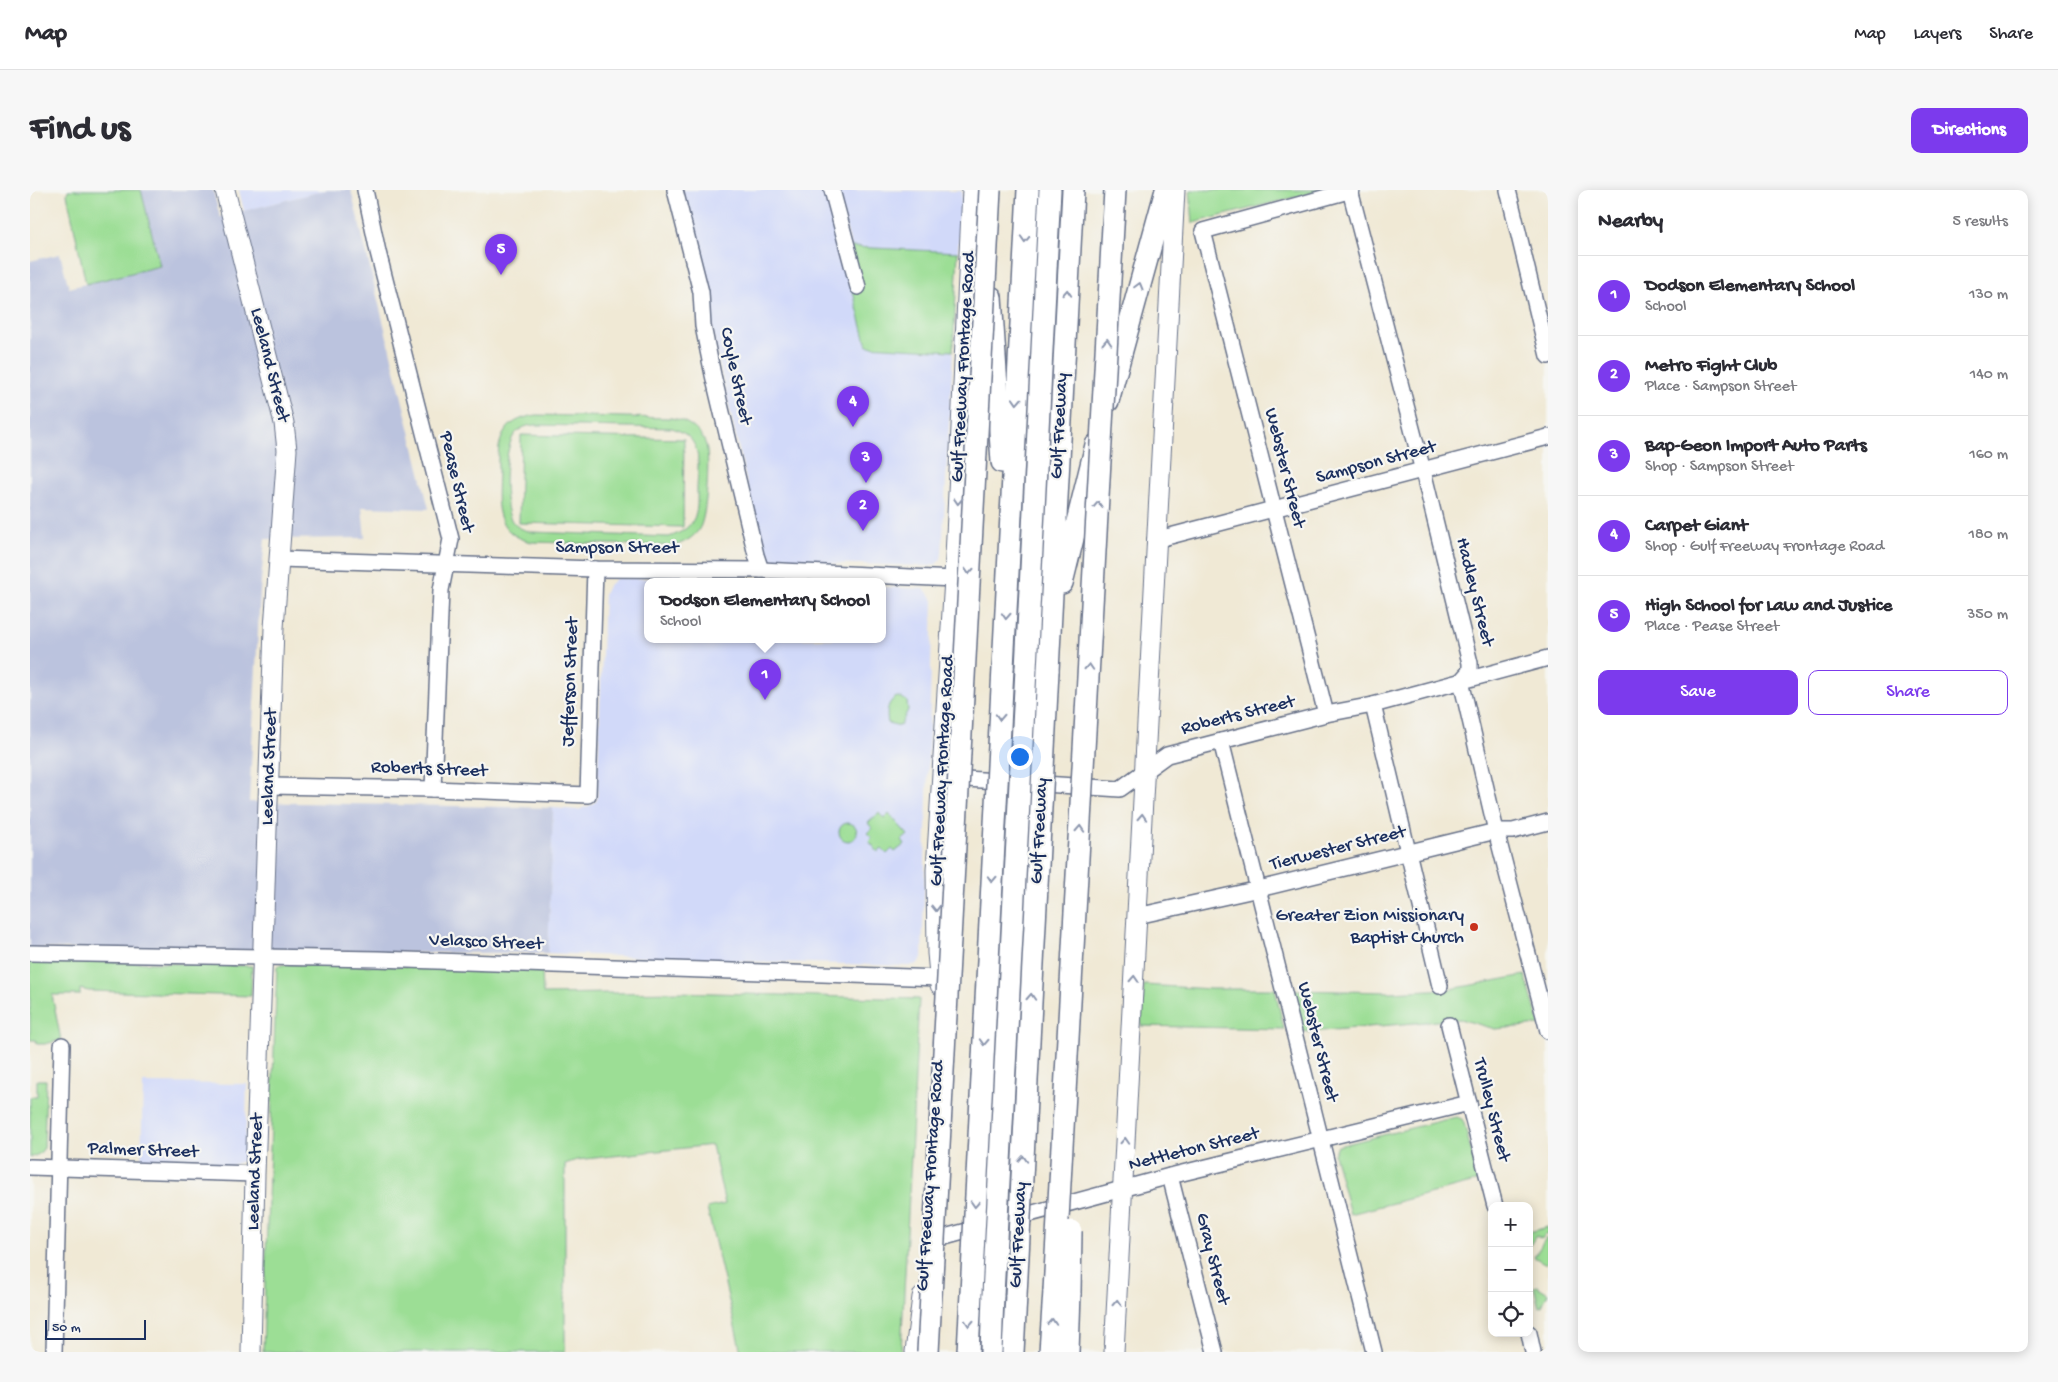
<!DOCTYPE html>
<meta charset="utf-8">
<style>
:root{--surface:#fff;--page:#f7f7f7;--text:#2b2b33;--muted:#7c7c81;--line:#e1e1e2;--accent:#7c3aed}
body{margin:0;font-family:"Gochi Hand",sans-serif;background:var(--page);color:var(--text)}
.controls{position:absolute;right:15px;bottom:15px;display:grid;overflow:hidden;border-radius:10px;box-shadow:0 2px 12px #0003}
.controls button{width:45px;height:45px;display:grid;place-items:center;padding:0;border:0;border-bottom:1px solid var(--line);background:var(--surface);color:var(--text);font:25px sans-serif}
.scale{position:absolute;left:15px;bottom:12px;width:101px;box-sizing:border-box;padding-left:5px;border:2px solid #1b2f5e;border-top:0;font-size:14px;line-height:18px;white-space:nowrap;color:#1b2f5e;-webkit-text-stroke:4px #f6f6f2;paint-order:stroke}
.you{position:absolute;left:989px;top:566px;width:18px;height:18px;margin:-12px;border:4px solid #fff;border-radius:50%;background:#1a73e8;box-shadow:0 0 0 8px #1a73e833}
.badge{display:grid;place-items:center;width:32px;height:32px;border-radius:50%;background:var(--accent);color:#fff;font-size:16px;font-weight:700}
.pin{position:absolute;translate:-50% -41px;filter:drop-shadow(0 1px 2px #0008)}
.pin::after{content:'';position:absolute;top:26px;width:18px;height:15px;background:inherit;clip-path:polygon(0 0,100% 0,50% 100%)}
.popup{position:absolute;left:614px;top:388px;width:242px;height:65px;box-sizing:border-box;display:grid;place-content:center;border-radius:10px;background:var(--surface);filter:drop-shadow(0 1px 4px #0005);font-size:16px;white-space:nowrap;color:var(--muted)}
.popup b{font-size:19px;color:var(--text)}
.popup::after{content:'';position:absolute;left:50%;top:100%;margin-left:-10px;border:10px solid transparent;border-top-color:var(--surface)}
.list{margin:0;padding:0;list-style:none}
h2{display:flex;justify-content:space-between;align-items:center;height:65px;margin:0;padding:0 20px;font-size:21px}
h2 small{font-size:16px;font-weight:400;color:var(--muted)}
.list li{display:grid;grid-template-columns:32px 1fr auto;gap:15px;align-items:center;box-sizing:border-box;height:80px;padding:0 20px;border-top:1px solid var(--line)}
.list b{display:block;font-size:19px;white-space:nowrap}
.list p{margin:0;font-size:16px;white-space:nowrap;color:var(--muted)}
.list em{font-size:16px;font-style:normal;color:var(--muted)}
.actions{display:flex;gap:10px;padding:15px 20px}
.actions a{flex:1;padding:11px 0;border:1px solid var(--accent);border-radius:10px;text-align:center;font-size:18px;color:var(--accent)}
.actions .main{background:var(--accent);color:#fff}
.icon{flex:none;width:28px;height:28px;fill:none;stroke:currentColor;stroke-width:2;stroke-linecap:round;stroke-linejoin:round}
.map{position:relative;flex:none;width:1518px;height:1162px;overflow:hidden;border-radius:10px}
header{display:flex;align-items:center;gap:30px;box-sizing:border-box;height:70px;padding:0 25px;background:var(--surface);border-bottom:1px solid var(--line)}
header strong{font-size:24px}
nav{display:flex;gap:28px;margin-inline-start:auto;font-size:18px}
.intro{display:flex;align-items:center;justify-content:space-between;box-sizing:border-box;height:120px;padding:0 30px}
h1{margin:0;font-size:35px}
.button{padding:12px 22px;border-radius:10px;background:var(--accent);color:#fff;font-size:18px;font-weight:700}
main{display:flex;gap:30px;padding:0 30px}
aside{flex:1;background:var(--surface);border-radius:10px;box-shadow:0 2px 12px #0003}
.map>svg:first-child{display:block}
.built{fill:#d1d9f9}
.industrial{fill:#bbc3de}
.green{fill:#9cde95;stroke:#5c867a;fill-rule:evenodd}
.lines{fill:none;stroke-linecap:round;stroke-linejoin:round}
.minor-casing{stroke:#667088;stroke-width:18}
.major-casing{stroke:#667088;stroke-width:21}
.highway-casing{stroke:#667088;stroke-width:24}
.minor{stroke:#fff;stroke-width:15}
.major{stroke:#fff;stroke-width:19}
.highway{stroke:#fff;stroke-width:21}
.highway-bridge-casing{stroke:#667088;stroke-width:24;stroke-linecap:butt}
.highway-bridge{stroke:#fff;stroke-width:21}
.oneway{stroke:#8d97ae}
.poi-dot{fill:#c8321e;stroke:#f6f6f2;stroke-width:2}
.labels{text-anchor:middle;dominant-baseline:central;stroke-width:4.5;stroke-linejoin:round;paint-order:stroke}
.street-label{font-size:19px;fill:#1b2f5e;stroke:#f6f6f2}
.poi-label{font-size:19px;fill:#1b2f5e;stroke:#f6f6f2;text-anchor:end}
</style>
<header>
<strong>Map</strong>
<nav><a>Map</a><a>Layers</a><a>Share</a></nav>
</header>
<div class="intro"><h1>Find us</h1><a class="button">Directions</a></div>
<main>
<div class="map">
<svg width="1518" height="1162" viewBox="0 0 1518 1162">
<rect width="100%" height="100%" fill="#f6f6f2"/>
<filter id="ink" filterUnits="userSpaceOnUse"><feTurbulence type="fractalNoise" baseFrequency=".02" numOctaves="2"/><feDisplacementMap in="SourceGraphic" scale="10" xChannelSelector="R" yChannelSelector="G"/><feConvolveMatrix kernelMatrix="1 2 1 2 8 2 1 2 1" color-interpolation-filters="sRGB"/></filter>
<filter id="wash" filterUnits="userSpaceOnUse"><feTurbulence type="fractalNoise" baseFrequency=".0096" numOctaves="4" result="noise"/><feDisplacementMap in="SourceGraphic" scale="20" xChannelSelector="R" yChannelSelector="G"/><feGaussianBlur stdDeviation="1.12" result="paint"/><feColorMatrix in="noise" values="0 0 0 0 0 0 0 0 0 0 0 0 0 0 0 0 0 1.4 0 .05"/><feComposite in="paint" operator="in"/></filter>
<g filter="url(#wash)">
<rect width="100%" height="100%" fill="#f0e9d5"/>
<g class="built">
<polygon points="209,0 296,0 214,21"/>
<polygon points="652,0 797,0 837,156 923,161 912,363 911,369 906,374 900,376 754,372 741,369 736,363 718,298 685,155 679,111"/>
<polygon points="807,0 932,1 928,62 821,57"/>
<polygon points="587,388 733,391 618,391 618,449 852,449 853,397 894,399 901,406 903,411 892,768 887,774 879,776 681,770 518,763 523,618 548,620 561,615 567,610 574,404 578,396"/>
<polygon points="113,893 217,894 215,970 200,976 111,973"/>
</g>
<polygon class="industrial" points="111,0 183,0 190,27 296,0 321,0 399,319 332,317 335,348 235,349 230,401 219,612 523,618 518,763 191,762 0,758 0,71 30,64 39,98 130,76"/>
<g class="green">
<polygon points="38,0 111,0 130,76 56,94 37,4"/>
<polygon points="1160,0 1293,0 1163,33"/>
<polygon points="821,57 928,62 923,161 837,156 823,102"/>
<path d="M506,225L640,228C655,229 671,240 676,255C680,268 677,328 669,339C664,348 653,353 644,356L501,352C462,342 467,313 468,281C468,267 467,252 476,240C483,230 495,227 506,225ZM506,235L642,238C674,248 668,272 667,299C667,307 668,318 665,326C661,337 651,343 639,347L502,342C494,340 487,338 482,331C472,317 473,257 485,244C491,237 498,235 506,235Z"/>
<polygon points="491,245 654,249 653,337 489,333"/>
<path d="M867,507L872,508L877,511L878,520L870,536L858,533C856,523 857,511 867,507Z"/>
<polygon points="849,623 854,629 859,624 878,645 872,650 875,654 865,662 862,659 857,664 852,659 848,662 839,651 842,648 837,643 842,638 838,633"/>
<circle cx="818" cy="642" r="9"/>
<polygon points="0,769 222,776 221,806 59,801 50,799 50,805 22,805 31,850 15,854 7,854 6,850 0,850"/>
<path d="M258,774L512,779L513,804L649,802L889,809L871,1162H711L677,1018L695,1014L682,955L547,970L535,974V1162H233C236,1033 243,905 247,776Z"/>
<polygon points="1495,785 1510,835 1465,839 1430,829 1280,842 1269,841 1261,800 1360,802 1421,799"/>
<polygon points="1114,795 1181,799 1245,799 1254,839 1111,836"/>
<polygon points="7,890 16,890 14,958 9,964 0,968 0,907 7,907"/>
<polygon points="1426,927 1432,929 1434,933 1449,991 1320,1024 1304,964 1308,956"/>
<polygon points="1518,1037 1518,1046 1515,1044 1512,1049 1506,1046 1499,1056 1499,1042"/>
<polygon points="1516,1048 1518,1050 1518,1070 1516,1074 1504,1067"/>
<polygon points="1507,1096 1518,1103 1512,1116 1509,1117 1504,1097"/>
</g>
</g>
<g filter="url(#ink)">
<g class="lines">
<g class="minor-casing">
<g id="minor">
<polyline points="335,0 348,62 421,349 411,400 403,599"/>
<polyline points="645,0 671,102 673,136 683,185 726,365 731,380"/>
<polyline points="802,0 828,97"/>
<polyline points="1320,0 1393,281 1440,473 1440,481 1431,491 1466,641 1518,841"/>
<polyline points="1478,0 1518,166"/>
<polyline points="1125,350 1518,247"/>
<polyline points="249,369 565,379 731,380 924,389"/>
<polyline points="1343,515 1410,796"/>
<polyline points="1296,524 1173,41 1322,0"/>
<polyline points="1191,551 1344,1162"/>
<polyline points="921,588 1090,599 1137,565 1296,524 1343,515 1518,468"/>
<polyline points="240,596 403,599 558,605 565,379"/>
<polyline points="1107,726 1229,699 1466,641 1483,641 1518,632"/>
<polyline points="0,763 348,769 910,788"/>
<polyline points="1419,835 1465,1016"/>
<polyline points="0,977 225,984"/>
<polyline points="1140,986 1185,1162"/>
<polyline points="900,1051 1140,986 1439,913"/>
<polyline points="1499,1143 1503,1162"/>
<polyline points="24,1162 32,855"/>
</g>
</g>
<g class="major-casing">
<g id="major">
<polyline points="195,0 254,233 257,260 244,438 225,984 221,1162"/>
<polyline points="910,795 907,763 906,680 924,389 942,0"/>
<polyline points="885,1162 892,1107"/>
<polyline points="1084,1162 1145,0"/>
</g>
</g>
<g class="highway-casing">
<g id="highway">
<polyline points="961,107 972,272"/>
<polyline points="1078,211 1136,0"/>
<polyline points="1032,393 1066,255"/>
<polyline points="973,478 998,0"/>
<polyline points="996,479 1020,0"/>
<polyline points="1018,481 1043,0"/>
<polyline points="938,1162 941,1103"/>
<polyline points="961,1162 963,1105"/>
<polyline points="983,1162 986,1105"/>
<polyline points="1020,1162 1024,1101"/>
<polyline points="1038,1162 1040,1103"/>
</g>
</g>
<use href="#minor" class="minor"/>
<use href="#major" class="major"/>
<use href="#highway" class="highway"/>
<g class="highway-bridge-casing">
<g id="highway-bridge">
<polyline points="1024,1101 1085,0"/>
<polyline points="941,1103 973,478"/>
<polyline points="1040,1103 1041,1041"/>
<polyline points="963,1105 996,479"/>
<polyline points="986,1105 1018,481"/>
<polyline points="898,1162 960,0"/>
</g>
</g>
<use href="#highway-bridge" class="highway-bridge"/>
</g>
<defs><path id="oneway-chevron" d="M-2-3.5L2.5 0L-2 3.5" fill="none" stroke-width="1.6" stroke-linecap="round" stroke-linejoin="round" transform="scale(1.25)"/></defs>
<g class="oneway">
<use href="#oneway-chevron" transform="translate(995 49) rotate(93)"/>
<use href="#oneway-chevron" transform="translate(1109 96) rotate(-75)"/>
<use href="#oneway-chevron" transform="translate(1037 103) rotate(-87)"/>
<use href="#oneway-chevron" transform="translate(1077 152) rotate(-87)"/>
<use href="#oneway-chevron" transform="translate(987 211) rotate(93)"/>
<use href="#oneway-chevron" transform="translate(928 311) rotate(93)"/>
<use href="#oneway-chevron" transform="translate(1068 315) rotate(-87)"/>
<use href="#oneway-chevron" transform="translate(939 381) rotate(93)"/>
<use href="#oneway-chevron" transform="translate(976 426) rotate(93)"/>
<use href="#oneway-chevron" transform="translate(1059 477) rotate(-87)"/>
<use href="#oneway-chevron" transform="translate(970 527) rotate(93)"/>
<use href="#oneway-chevron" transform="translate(1112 627) rotate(-87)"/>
<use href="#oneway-chevron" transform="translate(1050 639) rotate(-87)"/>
<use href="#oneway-chevron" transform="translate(962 689) rotate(93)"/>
<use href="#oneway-chevron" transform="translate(906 718) rotate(89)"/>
<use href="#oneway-chevron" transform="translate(1104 789) rotate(-87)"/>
<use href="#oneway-chevron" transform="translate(1001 807) rotate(-87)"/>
<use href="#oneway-chevron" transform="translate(954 852) rotate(93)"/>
<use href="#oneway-chevron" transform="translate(1095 951) rotate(-87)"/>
<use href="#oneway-chevron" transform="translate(993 969) rotate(-87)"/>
<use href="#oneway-chevron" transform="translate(945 1014) rotate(93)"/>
<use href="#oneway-chevron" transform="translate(1087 1113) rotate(-87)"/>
<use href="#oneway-chevron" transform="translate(1022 1132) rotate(-86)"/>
<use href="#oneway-chevron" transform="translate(939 1133) rotate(93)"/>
</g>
</g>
<circle class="poi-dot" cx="1444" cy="737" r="5"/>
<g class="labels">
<g class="street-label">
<text transform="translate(239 175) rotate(76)">Leeland Street</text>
<text transform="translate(934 177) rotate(-87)">Gulf Freeway Frontage Road</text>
<text transform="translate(705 186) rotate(78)">Coyle Street</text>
<text transform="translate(1030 236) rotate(-87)">Gulf Freeway</text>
<text transform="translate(1346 273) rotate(-15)">Sampson Street</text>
<text transform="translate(1254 278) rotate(76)">Webster Street</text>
<text transform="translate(426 292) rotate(77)">Pease Street</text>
<text x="587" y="358">Sampson Street</text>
<text transform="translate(1444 402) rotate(76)">Hadley Street</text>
<text transform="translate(541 492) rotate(-88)">Jefferson Street</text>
<text transform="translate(1208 526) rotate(-14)">Roberts Street</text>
<text transform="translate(240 577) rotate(-88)">Leeland Street</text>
<text transform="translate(399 580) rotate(2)">Roberts Street</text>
<text transform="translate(913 581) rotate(-87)">Gulf Freeway Frontage Road</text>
<text transform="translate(1010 641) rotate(-87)">Gulf Freeway</text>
<text transform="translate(1308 659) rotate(-14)">Tierwester Street</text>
<text transform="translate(456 753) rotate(2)">Velasco Street</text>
<text transform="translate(1287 852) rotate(76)">Webster Street</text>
<text transform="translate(1461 920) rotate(76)">Trulley Street</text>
<text transform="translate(1164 960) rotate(-14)">Nettleton Street</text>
<text transform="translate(113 961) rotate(2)">Palmer Street</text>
<text transform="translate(226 982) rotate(-88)">Leeland Street</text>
<text transform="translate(901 986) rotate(-86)">Gulf Freeway Frontage Road</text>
<text transform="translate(989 1045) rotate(-87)">Gulf Freeway</text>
<text transform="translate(1182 1069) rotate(76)">Gray Street</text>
</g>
<g class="poi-label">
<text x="1434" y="726">Greater Zion Missionary<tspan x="1434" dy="22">Baptist Church</tspan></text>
</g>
</g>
</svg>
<div class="controls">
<button>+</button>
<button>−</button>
<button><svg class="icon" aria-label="locate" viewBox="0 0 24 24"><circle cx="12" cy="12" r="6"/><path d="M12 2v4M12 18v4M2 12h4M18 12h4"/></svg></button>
</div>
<div class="scale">50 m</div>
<div class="you"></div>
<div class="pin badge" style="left:735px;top:510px">1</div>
<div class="popup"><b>Dodson Elementary School</b>School</div>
<div class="pin badge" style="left:833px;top:341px">2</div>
<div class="pin badge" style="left:836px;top:293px">3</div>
<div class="pin badge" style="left:823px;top:237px">4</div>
<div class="pin badge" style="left:471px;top:85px">5</div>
</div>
<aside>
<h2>Nearby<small>5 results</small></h2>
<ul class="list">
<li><span class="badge">1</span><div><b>Dodson Elementary School</b><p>School</p></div><em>130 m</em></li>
<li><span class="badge">2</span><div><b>Metro Fight Club</b><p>Place · Sampson Street</p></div><em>140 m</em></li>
<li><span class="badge">3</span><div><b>Bap-Geon Import Auto Parts</b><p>Shop · Sampson Street</p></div><em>160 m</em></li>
<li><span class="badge">4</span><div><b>Carpet Giant</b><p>Shop · Gulf Freeway Frontage Road</p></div><em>180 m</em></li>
<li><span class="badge">5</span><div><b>High School for Law and Justice</b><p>Place · Pease Street</p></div><em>350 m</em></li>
</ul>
<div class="actions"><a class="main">Save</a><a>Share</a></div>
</aside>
</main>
